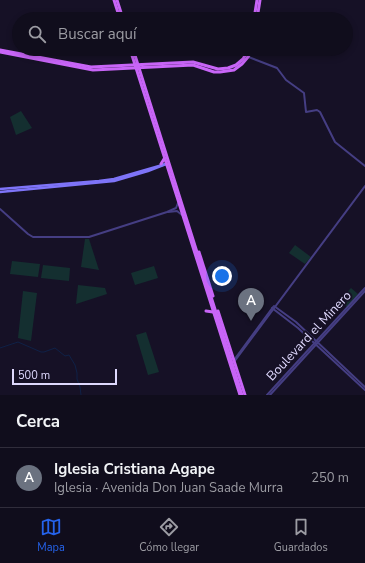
<!DOCTYPE html>
<html lang="es">
<meta charset="utf-8">
<style>
:root{--surface:#100d1c;--page:#1e1b29;--text:#f1f3f6;--muted:#9c9ca3;--line:#302d3b;--accent:#2563eb}
body{margin:0;font-family:"Nunito Sans",sans-serif;background:var(--page);color:var(--text)}
.scale{position:absolute;left:12px;bottom:10px;width:105px;box-sizing:border-box;padding-left:4px;border:2px solid #ded8fd;border-top:0;font-size:11px;line-height:14px;white-space:nowrap;color:#ded8fd;-webkit-text-stroke:3px #161126;paint-order:stroke}
.you{position:absolute;left:222px;top:276px;width:14px;height:14px;margin:-10px;border:3px solid #fff;border-radius:50%;background:#1a73e8;box-shadow:0 0 0 6px #1a73e833}
.badge{display:grid;place-items:center;width:26px;height:26px;border-radius:50%;background:var(--accent);color:#fff;font-size:13px;font-weight:700}
.pin{position:absolute;translate:-50% -33px;filter:drop-shadow(0 1px 2px #0008)}
.pin::after{content:'';position:absolute;top:21px;width:14px;height:12px;background:inherit;clip-path:polygon(0 0,100% 0,50% 100%)}
.list{margin:0;padding:0;list-style:none}
h2{display:flex;justify-content:space-between;align-items:center;height:52px;margin:0;padding:0 16px;font-size:17px}
h2 small{font-size:13px;font-weight:400;color:var(--muted)}
.list li{display:grid;grid-template-columns:26px 1fr auto;gap:12px;align-items:center;box-sizing:border-box;height:60px;padding:0 16px;border-top:1px solid var(--line)}
.list b{display:block;font-size:15px;white-space:nowrap}
.list p{margin:0;font-size:13px;white-space:nowrap;color:var(--muted)}
.list em{font-size:13px;font-style:normal;color:var(--muted)}
.icon{flex:none;width:22px;height:22px;fill:none;stroke:currentColor;stroke-width:2;stroke-linecap:round;stroke-linejoin:round}
.map{position:relative;flex:none;width:365px;height:395px;overflow:hidden}
.search{position:absolute;background:var(--surface);box-shadow:0 2px 6px #0003;left:12px;right:12px;top:12px;height:44px;display:flex;align-items:center;gap:10px;box-sizing:border-box;padding:0 14px;border-radius:22px;color:var(--muted);font-size:15px}
.sheet{height:112px;background:var(--surface)}
nav{display:flex;justify-content:space-around;align-items:center;box-sizing:border-box;height:56px;border-top:1px solid var(--line);background:var(--surface);font-size:11px;color:var(--muted)}
nav a{display:grid;justify-items:center;gap:2px}
nav .on{color:var(--accent)}
.map>svg:first-child{display:block}
.green{fill:#142f30}
.lines{fill:none;stroke-linecap:round;stroke-linejoin:round}
.stream{stroke:#0f2147;stroke-width:1}
.tertiary{stroke:#453e83;stroke-width:2}
.secondary{stroke:#7e74f8;stroke-width:2.5}
.primary{stroke:#c865f7;stroke-width:3}
.labels{text-anchor:middle;dominant-baseline:central;stroke-width:4;stroke-linejoin:round;paint-order:stroke}
.street-label{font-size:13px;fill:#ded8fd;stroke:#161126}
</style>
<div class="map">
<svg width="365" height="395" viewBox="0 0 365 395">
<rect width="100%" height="100%" fill="#161126"/>
<g class="green">
<polygon points="21,111 32,128 16,135 10,117"/>
<polygon points="85,239 89,239 99,270 81,267"/>
<polygon points="295,245 311,257 305,264 289,253"/>
<polygon points="12,261 40,264 38,277 10,274"/>
<polygon points="43,265 70,268 69,281 41,278"/>
<polygon points="154,266 158,278 135,285 131,273"/>
<polygon points="78,285 105,288 107,294 76,304"/>
<polygon points="351,288 358,294 347,307 340,300"/>
<polygon points="23,291 37,293 31,341 18,338"/>
<polygon points="146,332 159,372 148,375 136,335"/>
</g>
<g class="lines">
<polyline class="stream" points="0,348 18,342 41,352 44,352 55,348 65,356 69,355 75,365 77,373 77,379 80,387 81,395"/>
<g class="tertiary">
<polyline points="228,49 277,68 286,80 304,93 306,112 317,110 320,112 335,142 365,166"/>
<polyline points="0,209 28,234 33,237 89,237 167,212 176,208 178,203"/>
<polyline points="168,212 177,211 182,215"/>
<polyline points="274,306 296,322 365,387"/>
<polyline points="272,308 298,328 365,390"/>
<polyline points="234,360 273,307"/>
<polyline points="234,362 365,186"/>
<polyline points="267,395 365,288"/>
<polyline points="270,395 365,291"/>
</g>
<g class="secondary">
<polyline points="0,189 99,181 114,179 166,164"/>
<polyline points="0,192 114,181 148,171 166,164"/>
</g>
<g class="primary">
<polyline points="114,0 120,19"/>
<polyline points="117,0 123,19"/>
<polyline points="254,19 257,0"/>
<polyline points="257,19 260,0"/>
<polyline points="130,49 240,395"/>
<polyline points="133,49 242,395"/>
<polyline points="0,50 91,67 193,62 218,69 228,68 236,65 243,59 249,49"/>
<polyline points="0,52 93,70 193,65 214,72 220,72 234,70 242,64 248,57 252,49"/>
<polyline points="161,164 164,159"/>
<polyline points="199,252 213,296"/>
<polyline points="206,311 213,312"/>
<polyline points="218,311 245,395"/>
</g>
</g>
<g class="labels">
<g class="street-label">
<text transform="translate(309 336) rotate(-47)">Boulevard el Minero</text>
</g>
</g>
</svg>
<div class="scale">500 m</div>
<div class="you"></div>
<div class="pin badge" style="left:251px;top:321px;background:#6b7280">A</div>
<div class="search"><svg class="icon" aria-label="search" viewBox="0 0 24 24"><circle cx="10" cy="10" r="6"/><path d="M15 15l6 6"/></svg>Buscar aquí</div>
</div>
<section class="sheet">
<h2>Cerca<small></small></h2>
<ul class="list">
<li><span class="badge" style="background:#6b7280">A</span><div><b>Iglesia Cristiana Agape</b><p>Iglesia · Avenida Don Juan Saade Murra</p></div><em>250 m</em></li>
</ul>
</section>
<nav>
<a class="on"><svg class="icon" aria-label="map" viewBox="0 0 24 24"><path d="M3 6l6-2 6 2 6-2v14l-6 2-6-2-6 2zM9 4v14M15 6v14"/></svg>Mapa</a>
<a><svg class="icon" aria-label="directions" viewBox="0 0 24 24"><path d="M12 3l9 9-9 9-9-9zM9 14v-3h6M13 9l2 2-2 2"/></svg>Cómo llegar</a>
<a><svg class="icon" aria-label="saved" viewBox="0 0 24 24"><path d="M7 4h10v16l-5-4-5 4z"/></svg>Guardados</a>
</nav>
